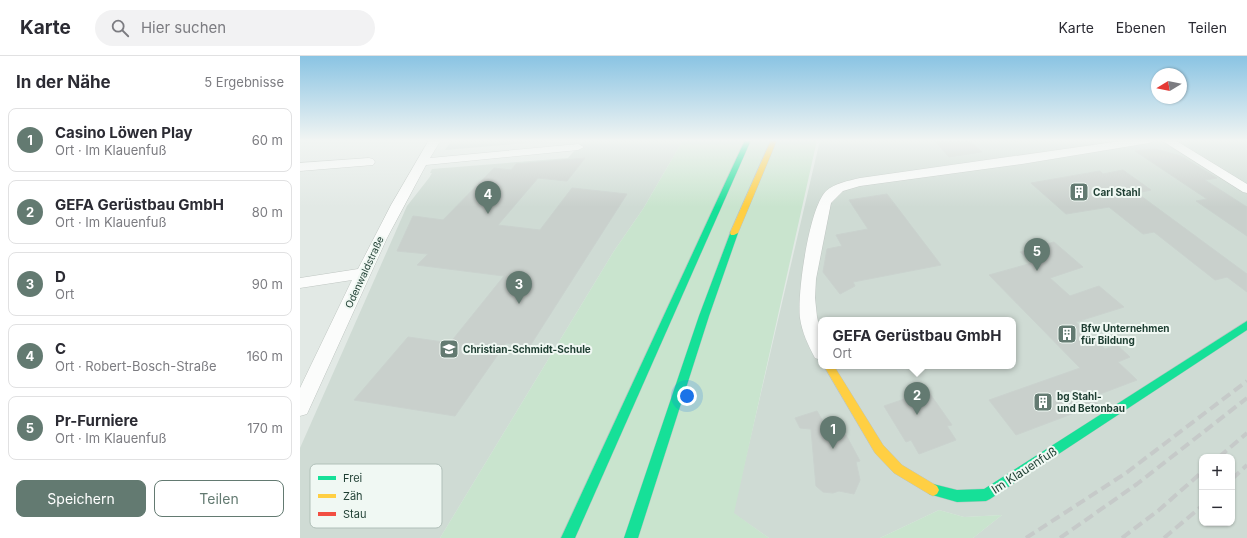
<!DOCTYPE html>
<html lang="de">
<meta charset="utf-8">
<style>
:root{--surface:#fff;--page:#f2f2f3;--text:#2b2b33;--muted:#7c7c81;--line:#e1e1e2;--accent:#637a71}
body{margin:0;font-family:Inter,sans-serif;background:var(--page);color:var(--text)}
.controls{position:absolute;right:12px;bottom:12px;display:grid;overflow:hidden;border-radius:8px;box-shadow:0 1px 3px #0004}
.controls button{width:36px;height:36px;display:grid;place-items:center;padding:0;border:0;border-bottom:1px solid var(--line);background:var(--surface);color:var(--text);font:20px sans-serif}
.compass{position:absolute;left:851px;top:12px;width:36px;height:36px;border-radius:50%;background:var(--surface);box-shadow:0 1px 3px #0004;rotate:260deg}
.you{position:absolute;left:387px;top:340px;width:14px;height:14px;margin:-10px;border:3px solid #fff;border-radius:50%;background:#1a73e8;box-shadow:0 0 0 6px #1a73e833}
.badge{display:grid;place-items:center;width:26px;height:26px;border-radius:50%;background:var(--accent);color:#fff;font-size:13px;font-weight:700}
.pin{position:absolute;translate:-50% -33px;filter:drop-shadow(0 1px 2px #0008)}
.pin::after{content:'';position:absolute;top:21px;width:14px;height:12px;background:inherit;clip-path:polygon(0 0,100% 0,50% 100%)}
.popup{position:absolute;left:518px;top:261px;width:198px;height:52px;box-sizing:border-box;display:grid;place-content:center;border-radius:8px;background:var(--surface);filter:drop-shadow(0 1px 3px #0005);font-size:13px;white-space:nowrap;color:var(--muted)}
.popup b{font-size:15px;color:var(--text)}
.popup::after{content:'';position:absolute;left:50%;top:100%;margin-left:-8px;border:8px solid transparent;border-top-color:var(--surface)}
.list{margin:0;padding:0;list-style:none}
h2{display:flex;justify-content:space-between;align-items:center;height:52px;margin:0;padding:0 16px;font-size:17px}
h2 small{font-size:13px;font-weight:400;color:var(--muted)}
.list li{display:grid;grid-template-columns:26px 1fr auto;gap:12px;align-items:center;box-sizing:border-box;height:64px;margin:0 8px 8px;padding:0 8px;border:1px solid var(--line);border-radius:8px}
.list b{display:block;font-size:15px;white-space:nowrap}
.list p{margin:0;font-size:13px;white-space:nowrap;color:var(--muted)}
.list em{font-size:13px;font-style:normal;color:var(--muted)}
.actions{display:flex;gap:8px;padding:12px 16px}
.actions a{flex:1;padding:9px 0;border:1px solid var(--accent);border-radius:8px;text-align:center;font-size:14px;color:var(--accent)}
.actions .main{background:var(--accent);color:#fff}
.icon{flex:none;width:22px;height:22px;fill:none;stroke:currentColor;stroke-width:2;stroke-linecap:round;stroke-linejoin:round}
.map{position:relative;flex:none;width:947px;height:482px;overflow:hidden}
header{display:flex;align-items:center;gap:24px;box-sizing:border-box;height:56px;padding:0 20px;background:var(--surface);border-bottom:1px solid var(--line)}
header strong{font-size:19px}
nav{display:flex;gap:22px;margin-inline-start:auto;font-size:14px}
.search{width:280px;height:36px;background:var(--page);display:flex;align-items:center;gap:10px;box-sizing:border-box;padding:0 14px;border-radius:22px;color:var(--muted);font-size:15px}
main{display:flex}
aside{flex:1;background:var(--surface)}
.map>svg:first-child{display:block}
.built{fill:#cfdbd4;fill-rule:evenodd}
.green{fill:#c9e4ce}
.building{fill:#c9d0cc;stroke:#cad2ce}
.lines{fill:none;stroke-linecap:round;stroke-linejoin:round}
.street-casing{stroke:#bfc6c2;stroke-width:1}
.fast-casing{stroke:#bbc5c1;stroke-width:1}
.slow-casing{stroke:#bbc5c1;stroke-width:1}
.street{fill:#fbfcfb;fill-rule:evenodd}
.fast{fill:#16e098;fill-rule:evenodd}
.slow{fill:#ffcf43;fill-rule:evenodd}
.rail{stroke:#c6cac9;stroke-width:4;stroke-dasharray:10 5;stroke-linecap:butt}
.labels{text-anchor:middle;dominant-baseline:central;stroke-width:4;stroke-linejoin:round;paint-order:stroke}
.poi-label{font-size:10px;font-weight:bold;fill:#1e3e32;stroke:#f0f8f3;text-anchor:start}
.street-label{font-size:10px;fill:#1e3e32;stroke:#f0f8f3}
.near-street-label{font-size:12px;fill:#1e3e32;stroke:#f0f8f3}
.key{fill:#f0f8f3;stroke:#b1c0b9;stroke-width:1}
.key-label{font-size:11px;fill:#1e3e32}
</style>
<header>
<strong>Karte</strong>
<div class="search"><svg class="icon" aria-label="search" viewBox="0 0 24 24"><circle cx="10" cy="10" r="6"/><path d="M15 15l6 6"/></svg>Hier suchen</div>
<nav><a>Karte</a><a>Ebenen</a><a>Teilen</a></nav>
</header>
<main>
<aside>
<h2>In der Nähe<small>5 Ergebnisse</small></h2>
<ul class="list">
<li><span class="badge">1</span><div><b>Casino Löwen Play</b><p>Ort · Im Klauenfuß</p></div><em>60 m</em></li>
<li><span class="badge">2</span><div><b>GEFA Gerüstbau GmbH</b><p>Ort · Im Klauenfuß</p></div><em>80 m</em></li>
<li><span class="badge">3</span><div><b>D</b><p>Ort</p></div><em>90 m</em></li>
<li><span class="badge">4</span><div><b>C</b><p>Ort · Robert-Bosch-Straße</p></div><em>160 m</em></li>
<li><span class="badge">5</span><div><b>Pr-Furniere</b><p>Ort · Im Klauenfuß</p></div><em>170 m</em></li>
</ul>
<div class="actions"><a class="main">Speichern</a><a>Teilen</a></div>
</aside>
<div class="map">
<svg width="947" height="482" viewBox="0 0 947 482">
<rect width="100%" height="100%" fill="#e2e9e5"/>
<g class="built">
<polygon points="152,84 262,84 145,94"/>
<polygon points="284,84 383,84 343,153 314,195 140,482 0,482 0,392 107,150 129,122 132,117 130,117 132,113 268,102"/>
<path d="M520,84H947V482H673L702,459L664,461L639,454L580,482H469L433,457ZM521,264H713V310H521ZM902,401H932V467H902Z"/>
</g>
<g class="green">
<polygon points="383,84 517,84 434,457 469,482 140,482 314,195 343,153"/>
<polygon points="639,454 664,461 702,459 673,482 580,482"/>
</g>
<g class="building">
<polygon points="634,84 668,84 682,96 649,101"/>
<polygon points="855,93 881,100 917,122 905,124 947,151 947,180 896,145 907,143 835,95"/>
<polygon points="285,102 267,125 238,122 198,169 240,174 272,132 327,138 230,290 206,287 155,360 54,344 108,281 150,287 204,220 117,209 128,198 97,195 113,160 143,164 194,112 211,114 216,108"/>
<polygon points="823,114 851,134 837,137 947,218 947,236 927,221 915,224 854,176 843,178 809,151 766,158 731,127 800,115 803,118"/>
<polygon points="587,138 641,209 553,226 555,230 540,238 523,216 527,193 542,190 536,179 568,173 549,144"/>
<polygon points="754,186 783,211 750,222 770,240 799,230 824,251 776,266 805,293 817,289 830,301 818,306 837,324 792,341 798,348 716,379 689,344 780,312 689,219 732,207 720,196"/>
<polygon points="628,335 652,369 647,370 656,384 619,398 611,384 606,386 584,350"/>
<polygon points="517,355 529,376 540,381 546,379 560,405 556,406 560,424 554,438 539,435 533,437 523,436 516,430 511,373 500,372 495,362"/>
</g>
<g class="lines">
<g class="street-casing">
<g id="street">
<polygon points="129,84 141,84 130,102 278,88 284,91 278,94 126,109 87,182 7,358 0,360 0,332 52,224 0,232 0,222 58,213 91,149"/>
<path d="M828,84H855L849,87L722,108L560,130L543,135L531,147L516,223L515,242L517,261L521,278V304L515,302C508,289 502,276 500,262C497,238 509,152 526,135C535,127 548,125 560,122Z"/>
<polygon points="861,84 875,84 947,128 947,137 943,136"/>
<polygon points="69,102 73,103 75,106 73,109 0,115 0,107"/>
</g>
</g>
<g class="fast-casing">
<g id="fast">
<polygon points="445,84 451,84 275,482 261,482"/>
<polygon points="431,175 434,175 438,177 409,260 338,482 324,482 399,260"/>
<polygon points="947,265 947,274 690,443 686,445 657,446 629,438 627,434 629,430 633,428 657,434 684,433"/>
</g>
</g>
<g class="slow-casing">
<g id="slow">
<polygon points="471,84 477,84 438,177 434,179 431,179 430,177"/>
<polygon points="524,310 534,310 583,389 602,409 637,430 639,434 637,438 633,440 629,438 594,417 575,397"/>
</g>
</g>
<use href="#street" class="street"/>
<use href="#fast" class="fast"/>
<use href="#slow" class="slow"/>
<g class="rail">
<polyline points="919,401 947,377"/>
<polyline points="932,423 947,409"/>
<polyline points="726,482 826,417 947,325"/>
<polyline points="760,482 837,428 947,342"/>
<polyline points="822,482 859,454 902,416"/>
<polyline points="864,482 902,450"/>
</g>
</g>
<linearGradient id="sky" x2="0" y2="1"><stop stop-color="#8ac4e3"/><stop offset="0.56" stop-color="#f2f5f3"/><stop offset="1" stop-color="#f2f5f3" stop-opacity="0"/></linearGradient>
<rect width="947" height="151" fill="url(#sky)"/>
<defs>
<g id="building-square" transform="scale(1)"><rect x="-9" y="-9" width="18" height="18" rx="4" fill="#637a71" stroke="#f0f8f3"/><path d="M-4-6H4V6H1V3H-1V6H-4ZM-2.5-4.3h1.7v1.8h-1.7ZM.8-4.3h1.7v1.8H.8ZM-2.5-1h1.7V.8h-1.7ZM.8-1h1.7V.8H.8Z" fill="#fff"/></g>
<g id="school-square" transform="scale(1)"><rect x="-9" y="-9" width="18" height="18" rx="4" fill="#637a71" stroke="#f0f8f3"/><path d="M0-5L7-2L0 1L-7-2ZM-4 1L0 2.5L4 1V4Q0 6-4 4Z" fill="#fff"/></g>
</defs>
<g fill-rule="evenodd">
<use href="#building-square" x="779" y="136"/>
<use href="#building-square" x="767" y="278"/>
<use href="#school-square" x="149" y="293"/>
<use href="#building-square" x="743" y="346"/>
</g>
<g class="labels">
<g class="poi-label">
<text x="793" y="136">Carl Stahl</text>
<text x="781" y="272">Bfw Unternehmen<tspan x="781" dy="12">für Bildung</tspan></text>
<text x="163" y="293">Christian-Schmidt-Schule</text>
<text x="757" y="340">bg Stahl-<tspan x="757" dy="12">und Betonbau</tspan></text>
</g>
<g class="street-label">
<text transform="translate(64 216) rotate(-65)">Odenwaldstraße</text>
</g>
<g class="near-street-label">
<text transform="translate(724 414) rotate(-33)">Im Klauenfuß</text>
</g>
</g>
<rect x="10" y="408" width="132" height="64" rx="6" class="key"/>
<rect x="18" y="420" width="18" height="4" fill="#16e098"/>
<rect x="18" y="438" width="18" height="4" fill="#ffcf43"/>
<rect x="18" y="456" width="18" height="4" fill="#f24e42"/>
<g class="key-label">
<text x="43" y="426">Frei</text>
<text x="43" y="444">Zäh</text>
<text x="43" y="462">Stau</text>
</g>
</svg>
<div class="controls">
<button>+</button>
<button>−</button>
</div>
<svg class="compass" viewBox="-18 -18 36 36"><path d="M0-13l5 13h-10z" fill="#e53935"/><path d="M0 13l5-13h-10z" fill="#7c7c81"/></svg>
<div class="you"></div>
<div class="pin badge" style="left:533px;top:393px">1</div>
<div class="pin badge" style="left:617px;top:359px">2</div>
<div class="popup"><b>GEFA Gerüstbau GmbH</b>Ort</div>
<div class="pin badge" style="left:219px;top:248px">3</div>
<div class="pin badge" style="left:188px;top:158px">4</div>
<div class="pin badge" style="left:737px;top:215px">5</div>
</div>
</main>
